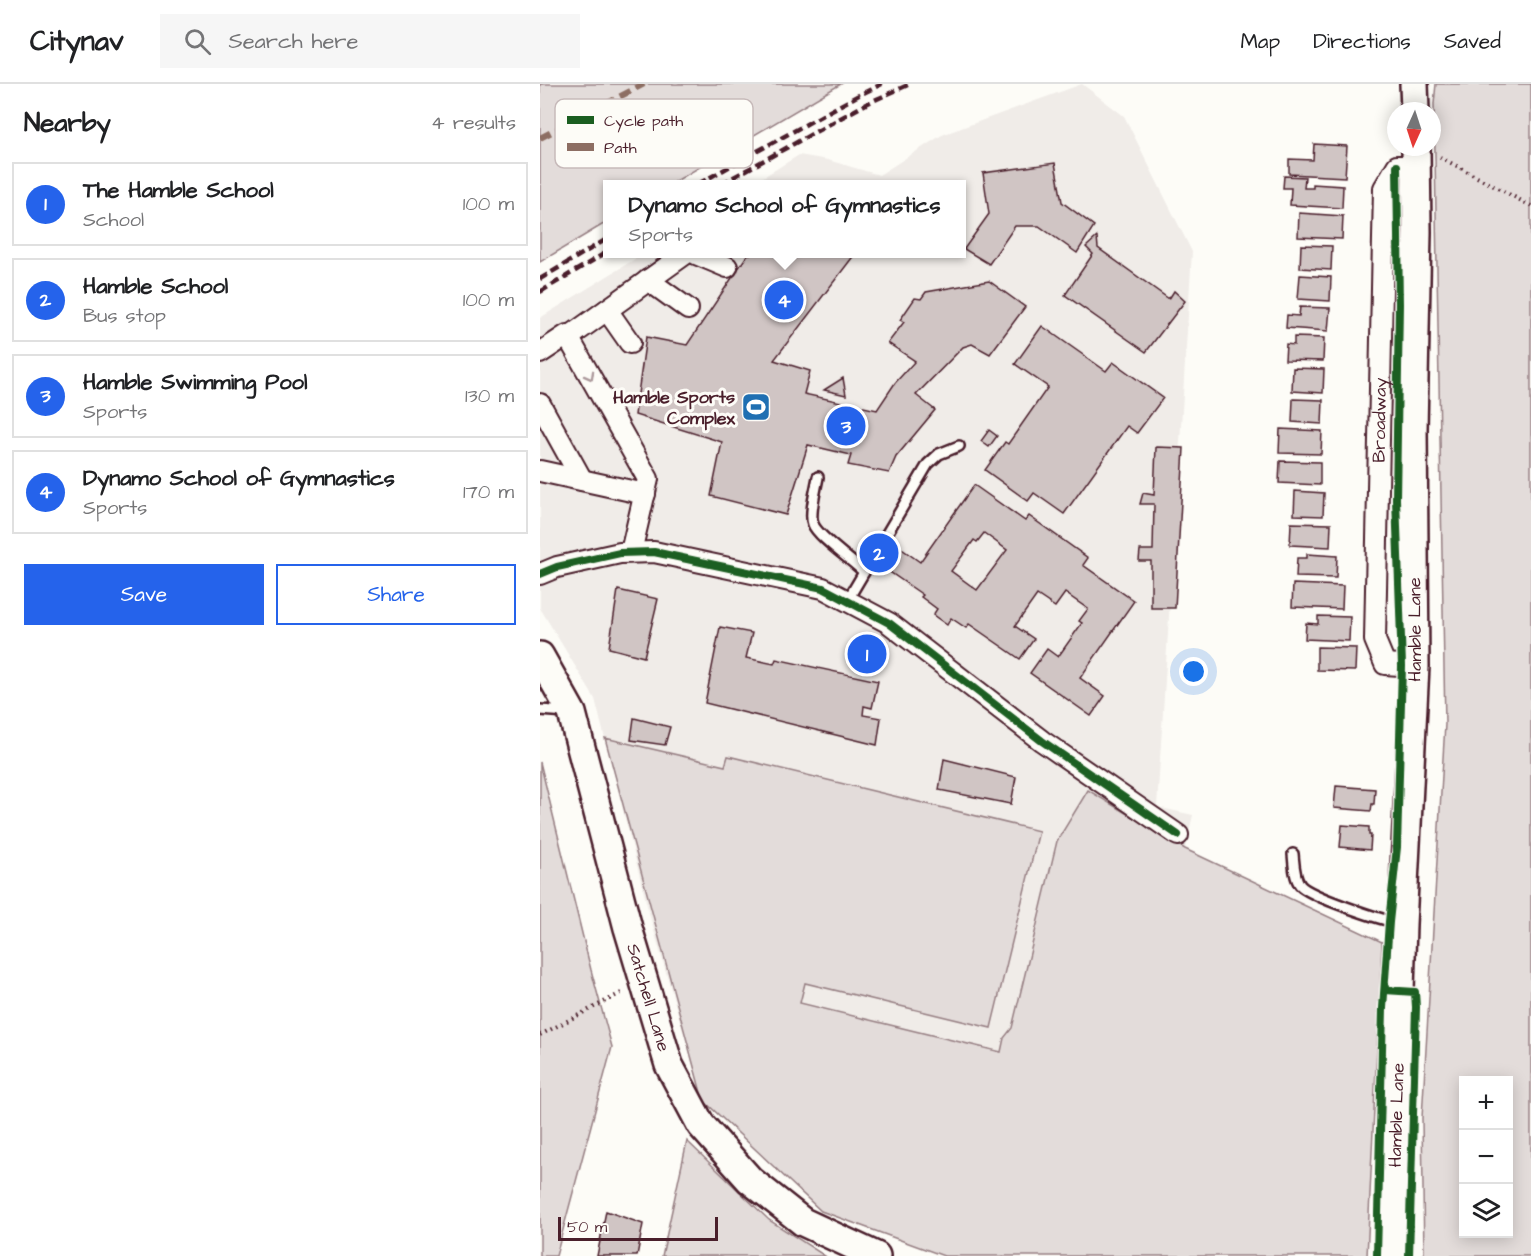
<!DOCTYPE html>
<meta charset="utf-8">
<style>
:root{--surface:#fff;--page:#f6f6f6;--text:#202124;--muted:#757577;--line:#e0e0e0;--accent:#2563eb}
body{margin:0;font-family:"Architects Daughter",sans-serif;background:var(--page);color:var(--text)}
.controls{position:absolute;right:18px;bottom:18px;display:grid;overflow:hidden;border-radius:0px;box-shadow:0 3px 15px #0003}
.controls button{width:54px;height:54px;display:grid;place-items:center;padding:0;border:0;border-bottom:2px solid var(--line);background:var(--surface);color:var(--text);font:30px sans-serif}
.compass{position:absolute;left:847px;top:18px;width:54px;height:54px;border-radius:50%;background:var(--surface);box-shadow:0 3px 15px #0003;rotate:183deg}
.scale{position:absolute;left:18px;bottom:15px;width:160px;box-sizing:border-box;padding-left:6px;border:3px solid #4a1f2b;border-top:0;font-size:16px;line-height:21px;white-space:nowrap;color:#4a1f2b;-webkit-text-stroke:4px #fdfcf7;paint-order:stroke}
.you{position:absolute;left:654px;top:588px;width:21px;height:21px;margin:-15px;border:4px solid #fff;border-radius:50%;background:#1a73e8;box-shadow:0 0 0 9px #1a73e833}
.badge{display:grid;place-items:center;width:39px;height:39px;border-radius:50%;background:var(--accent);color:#fff;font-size:20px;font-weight:700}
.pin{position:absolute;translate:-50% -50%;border:3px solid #fff;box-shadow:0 2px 6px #0006}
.popup{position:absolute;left:63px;top:96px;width:363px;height:78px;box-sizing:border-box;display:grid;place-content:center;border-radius:0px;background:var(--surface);filter:drop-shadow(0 2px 4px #0005);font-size:20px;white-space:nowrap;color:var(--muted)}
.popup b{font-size:22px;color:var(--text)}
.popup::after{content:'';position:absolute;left:50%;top:100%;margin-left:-12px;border:12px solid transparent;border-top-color:var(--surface)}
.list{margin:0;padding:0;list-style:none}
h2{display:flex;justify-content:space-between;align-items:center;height:78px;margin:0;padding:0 24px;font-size:26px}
h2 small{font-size:20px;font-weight:400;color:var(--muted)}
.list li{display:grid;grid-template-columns:39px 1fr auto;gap:18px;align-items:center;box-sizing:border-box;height:84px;margin:0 12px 12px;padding:0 12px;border:2px solid var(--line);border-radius:0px}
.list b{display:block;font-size:22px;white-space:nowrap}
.list p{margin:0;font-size:20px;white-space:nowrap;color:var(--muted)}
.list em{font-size:20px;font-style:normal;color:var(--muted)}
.actions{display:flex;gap:12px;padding:18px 24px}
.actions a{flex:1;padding:14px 0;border:2px solid var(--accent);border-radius:0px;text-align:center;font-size:21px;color:var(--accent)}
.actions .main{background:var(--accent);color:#fff}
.icon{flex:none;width:33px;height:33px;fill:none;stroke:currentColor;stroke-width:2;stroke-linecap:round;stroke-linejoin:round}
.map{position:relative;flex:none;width:991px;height:1172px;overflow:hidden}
header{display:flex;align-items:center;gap:36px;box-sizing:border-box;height:84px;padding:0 30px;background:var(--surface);border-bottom:2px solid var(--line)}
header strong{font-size:28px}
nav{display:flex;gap:33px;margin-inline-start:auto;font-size:21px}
.search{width:420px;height:54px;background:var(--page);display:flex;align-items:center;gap:15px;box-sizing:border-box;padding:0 21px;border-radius:0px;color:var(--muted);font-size:22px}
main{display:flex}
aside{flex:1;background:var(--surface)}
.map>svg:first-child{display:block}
.built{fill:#f0ece8}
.green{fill:#e3dcda;stroke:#967e82;stroke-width:1.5;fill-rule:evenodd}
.building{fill:#d0c5c4;stroke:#4a1f2b;stroke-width:1.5;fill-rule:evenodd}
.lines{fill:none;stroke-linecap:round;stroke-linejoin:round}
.lane-casing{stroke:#4a1f2b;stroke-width:14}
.street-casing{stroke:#4a1f2b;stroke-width:24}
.secondary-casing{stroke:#4a1f2b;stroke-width:32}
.path{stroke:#4a1f2b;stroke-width:4;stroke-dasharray:1.5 4.5;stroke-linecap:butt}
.lane{stroke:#fdfcf7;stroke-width:9}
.street{stroke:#fdfcf7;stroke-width:20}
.secondary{stroke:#fdfcf7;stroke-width:27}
.rail{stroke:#4a1f2b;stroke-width:4.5;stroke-dasharray:9 4.5;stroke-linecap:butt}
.quiet{stroke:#8d6e63;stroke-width:6;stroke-dasharray:12 6;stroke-linecap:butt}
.cycleway-casing{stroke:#fdfcf7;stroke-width:11}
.cycleway{stroke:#1b5e20;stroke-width:8}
.oneway{stroke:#ac999b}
.labels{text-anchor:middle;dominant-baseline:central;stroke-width:6;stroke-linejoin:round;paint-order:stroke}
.poi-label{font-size:18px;font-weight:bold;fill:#4a1f2b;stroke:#fdfcf7;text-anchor:end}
.street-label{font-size:18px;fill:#4a1f2b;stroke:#fdfcf7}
.key{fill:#fdfcf7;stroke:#c7baba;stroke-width:1.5}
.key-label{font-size:16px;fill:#4a1f2b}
</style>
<header>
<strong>Citynav</strong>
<div class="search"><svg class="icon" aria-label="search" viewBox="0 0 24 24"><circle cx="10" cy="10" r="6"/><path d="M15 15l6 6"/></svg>Search here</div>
<nav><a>Map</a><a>Directions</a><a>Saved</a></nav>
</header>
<main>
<aside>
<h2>Nearby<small>4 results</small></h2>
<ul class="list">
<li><span class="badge">1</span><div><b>The Hamble School</b><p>School</p></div><em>100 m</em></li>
<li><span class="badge">2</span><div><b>Hamble School</b><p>Bus stop</p></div><em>100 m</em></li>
<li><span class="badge">3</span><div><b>Hamble Swimming Pool</b><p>Sports</p></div><em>130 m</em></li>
<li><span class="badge">4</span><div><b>Dynamo School of Gymnastics</b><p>Sports</p></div><em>170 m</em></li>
</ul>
<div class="actions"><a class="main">Save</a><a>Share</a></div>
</aside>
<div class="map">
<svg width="991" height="1172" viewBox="0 0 991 1172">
<rect width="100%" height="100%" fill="#fdfcf7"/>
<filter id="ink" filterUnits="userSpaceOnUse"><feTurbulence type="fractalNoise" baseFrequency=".0167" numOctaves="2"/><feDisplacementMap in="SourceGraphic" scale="12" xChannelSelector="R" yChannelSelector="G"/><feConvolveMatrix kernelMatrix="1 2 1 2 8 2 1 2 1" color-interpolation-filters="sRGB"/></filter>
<g filter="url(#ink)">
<polygon class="built" points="542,0 584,32 652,168 617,723 653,731 645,765 842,858 827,1172 404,1172 281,1127 163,1016 110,833 55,615 0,524 0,234 103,170 421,170 421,100 212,100 259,71 288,76 339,91 402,51"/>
<g class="green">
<polygon points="0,0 301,0 131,100 67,100 67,138 0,178"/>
<path d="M896,0H991V1172H884L882,1034L905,640L895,70L894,20ZM924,996H968V1150H924Z"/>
<polygon points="65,654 185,682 188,672 499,747 451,944 265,899 260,919 461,968 464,954 472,944 517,757 548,706 645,765 842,858 827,1172 404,1172 281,1127 163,1016"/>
<polygon points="0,678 51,886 72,963 16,1172 0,1172"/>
<polygon points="147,1057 229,1136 285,1172 122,1172"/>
</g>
<g class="building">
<polygon points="774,60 807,62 805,93 749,90 749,75 773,76"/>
<polygon points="515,79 522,118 554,142 537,169 499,142 475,142 449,180 424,165 449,130 443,89"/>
<polygon points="744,92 765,93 764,104 773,104 773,100 803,102 802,124 750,121 751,104 743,104"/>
<polygon points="759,129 803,132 802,155 758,153"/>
<polygon points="557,153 558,164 629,215 634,207 645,217 606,268 525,211 553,170 546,163"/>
<polygon points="761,161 792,162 791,186 760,184"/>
<polygon points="208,170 315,170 234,276 270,287 264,310 337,326 355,299 375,277 348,259 364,238 360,236 375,214 381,215 386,208 449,197 485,223 450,270 432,260 423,263 376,311 395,326 356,373 349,389 308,381 311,371 268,361 246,431 171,412 182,358 95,331 106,253 147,261"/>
<polygon points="760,191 791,193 790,217 758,215"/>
<polygon points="760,223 790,224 788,247 746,244 747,231 759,232"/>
<polygon points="502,242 566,287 573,278 623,314 597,349 587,342 524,430 494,409 488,417 445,386 465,358 468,360 508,303 475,280"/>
<polygon points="754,253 784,254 783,277 745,276 746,260 754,261"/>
<polygon points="753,284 784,285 783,309 752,307"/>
<polygon points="303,294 306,311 284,306"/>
<polygon points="753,315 783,316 782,340 752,338"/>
<polygon points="740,345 782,347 781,370 739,369"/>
<polygon points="449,346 457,352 449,363 441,357"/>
<polygon points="616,363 644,364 635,524 611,524 611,477 599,477 600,466 613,466 614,420 600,420 603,409 614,411"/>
<polygon points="740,377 780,378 780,401 739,399"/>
<path d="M434,401L485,437L489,432L548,474L543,481L594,517L540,594L565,612L551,632L490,589L507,565L518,573L542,539L539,537L548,525L525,509L515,523L497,511L475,542L494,555L480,575L429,540L426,544L411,534L407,541L393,531L397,525L381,513L383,511L344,484L359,463L380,478ZM444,449L467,466L437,506L411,487L434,456L437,458Z"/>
<polygon points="755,407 784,409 783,432 754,431"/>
<polygon points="751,439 791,440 790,463 750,461"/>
<polygon points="767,470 797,472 796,494 756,493 757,474 767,474"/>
<polygon points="753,500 803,502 802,525 752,523"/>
<polygon points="78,506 118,515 104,573 69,564"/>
<polygon points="778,532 810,533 809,557 765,555 766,539 778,540"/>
<polygon points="180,543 212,549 206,574 234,580 236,575 338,597 332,624 324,622 323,631 341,634 337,661 165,619"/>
<polygon points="777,563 816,564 815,587 777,586"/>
<polygon points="94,634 130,643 125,661 91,656"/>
<polygon points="404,675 476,693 471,720 399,706"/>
<polygon points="796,702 835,705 834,720 832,720 831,727 794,724"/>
<polygon points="802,741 829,743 829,751 831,751 830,766 800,763"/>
<polygon points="66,1127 103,1140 97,1172 57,1172"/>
</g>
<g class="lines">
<g class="lane-casing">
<g id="lane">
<path d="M278,393C276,405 269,430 273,440C277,452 313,477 324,488"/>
<polyline points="307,517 388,380 399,370 419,362"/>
<polyline points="0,626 27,628"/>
<path d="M753,770C754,780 754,793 760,801C769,812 844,837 860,839"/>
</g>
</g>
<g class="street-casing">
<g id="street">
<polyline points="156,170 187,183"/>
<polyline points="108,196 148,225"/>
<polyline points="67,226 90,259"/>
<polyline points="29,253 145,170"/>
<polyline points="0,269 27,251 108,395 91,468"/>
<polyline points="0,320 42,396"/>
<polyline points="0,387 105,410"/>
<polyline points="0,490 17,483 80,469 114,468 283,504 349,539 502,657 638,751"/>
<path id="s1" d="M875,582L845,580L835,556L844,104L857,82H877"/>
</g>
</g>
<g class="secondary-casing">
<g id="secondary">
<polyline points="874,0 875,27"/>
<path id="s2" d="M0,572L32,629L88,844L129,981L161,1041L210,1096L263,1138L336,1172"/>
<path id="s3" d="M852,1172L862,840L875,582L873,345L877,148L876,63"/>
</g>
</g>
<g class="path">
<polyline points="900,73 991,122"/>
<polyline points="0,951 85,907"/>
</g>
<use href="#lane" class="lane"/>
<use href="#street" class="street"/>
<use href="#secondary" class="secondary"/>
<g class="rail">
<polyline points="158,100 317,12 342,0"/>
<polyline points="181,100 326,20 370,0"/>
<polyline points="0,195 67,155"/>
<polyline points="0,208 67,168"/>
</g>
<polyline class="quiet" points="0,54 104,0"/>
<g class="cycleway-casing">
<g id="cycleway">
<polyline points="0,490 17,483 80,469 114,468 283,504 349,539 502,657 638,751"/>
<polyline points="845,906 875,908 876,923 869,1172"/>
<polyline points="837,1172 843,924 849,838 857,763 862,582 856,415 859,220 857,82"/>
</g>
</g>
<use href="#cycleway" class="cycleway"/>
</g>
<defs><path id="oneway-chevron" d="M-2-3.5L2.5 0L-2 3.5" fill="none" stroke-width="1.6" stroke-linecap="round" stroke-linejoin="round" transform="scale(1.5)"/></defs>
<use class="oneway" href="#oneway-chevron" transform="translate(50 292) rotate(61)"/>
</g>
<defs>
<g id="stadium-square" transform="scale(1.5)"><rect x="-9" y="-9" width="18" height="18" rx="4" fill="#1f6fb2" stroke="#fdfcf7"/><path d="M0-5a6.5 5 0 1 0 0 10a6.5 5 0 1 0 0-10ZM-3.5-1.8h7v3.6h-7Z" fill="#fff"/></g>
</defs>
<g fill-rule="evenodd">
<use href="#stadium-square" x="216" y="323"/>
</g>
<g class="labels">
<g class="poi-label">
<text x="195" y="313">Hamble Sports<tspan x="195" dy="21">Complex</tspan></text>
</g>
<g class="street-label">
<text stroke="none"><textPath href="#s1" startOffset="276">Broadway</textPath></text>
<text stroke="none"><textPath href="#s3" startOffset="627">Hamble Lane</textPath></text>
<text stroke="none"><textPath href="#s2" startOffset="360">Satchell Lane</textPath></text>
<text stroke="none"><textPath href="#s3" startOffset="141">Hamble Lane</textPath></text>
</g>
</g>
<rect x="15" y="15" width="198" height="69" rx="9" class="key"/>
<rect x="27" y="32" width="27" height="8" fill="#1b5e20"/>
<rect x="27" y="59" width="27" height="8" fill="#8d6e63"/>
<g class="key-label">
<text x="64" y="42">Cycle path</text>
<text x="64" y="69">Path</text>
</g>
</svg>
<div class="controls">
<button>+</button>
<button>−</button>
<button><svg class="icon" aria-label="layers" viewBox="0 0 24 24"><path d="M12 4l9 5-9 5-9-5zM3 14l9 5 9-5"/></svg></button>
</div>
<svg class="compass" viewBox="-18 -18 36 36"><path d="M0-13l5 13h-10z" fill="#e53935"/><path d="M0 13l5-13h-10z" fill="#757577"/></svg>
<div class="scale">50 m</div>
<div class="you"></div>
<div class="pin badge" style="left:327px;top:570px">1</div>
<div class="pin badge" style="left:339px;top:469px">2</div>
<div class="pin badge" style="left:306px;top:342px">3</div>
<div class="pin badge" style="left:244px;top:216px">4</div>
<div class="popup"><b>Dynamo School of Gymnastics</b>Sports</div>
</div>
</main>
